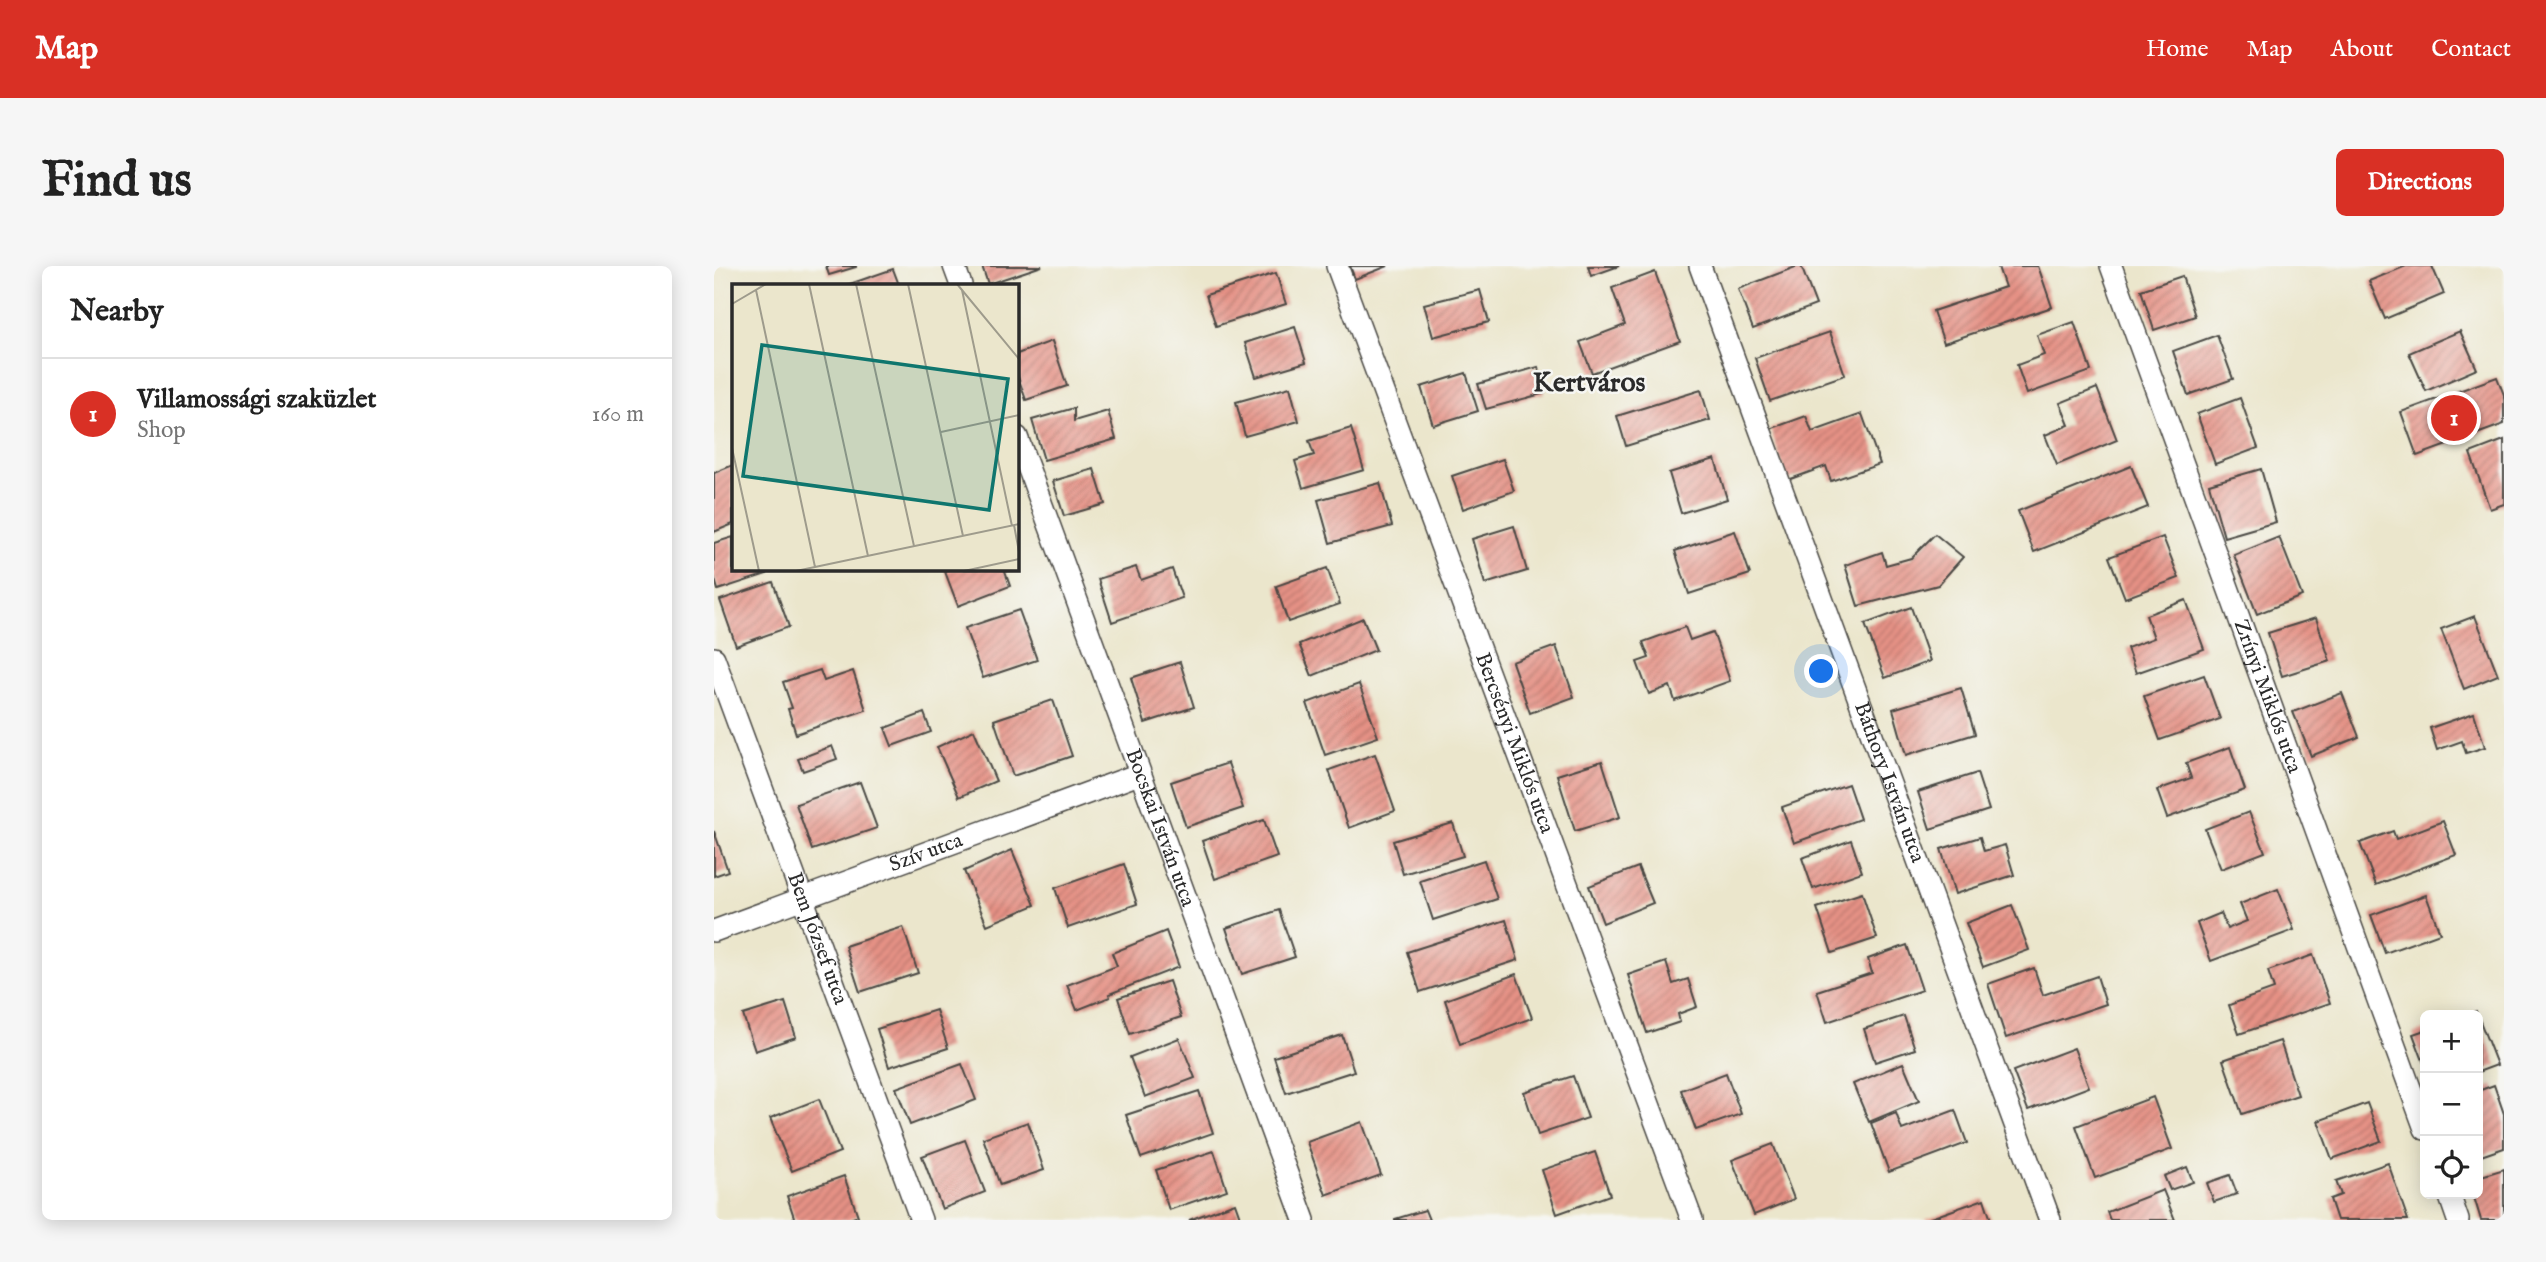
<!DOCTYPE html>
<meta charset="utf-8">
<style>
:root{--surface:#fff;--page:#f6f6f6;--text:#222;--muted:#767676;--line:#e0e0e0;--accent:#d93025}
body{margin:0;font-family:"IM FELL English",serif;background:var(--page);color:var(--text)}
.controls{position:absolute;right:21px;bottom:21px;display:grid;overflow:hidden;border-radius:10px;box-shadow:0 4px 18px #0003}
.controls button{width:63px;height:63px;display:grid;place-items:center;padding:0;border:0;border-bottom:2px solid var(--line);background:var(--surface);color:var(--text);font:35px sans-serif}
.you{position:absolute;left:1108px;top:406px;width:24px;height:24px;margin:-18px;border:5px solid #fff;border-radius:50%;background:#1a73e8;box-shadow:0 0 0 10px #1a73e833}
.badge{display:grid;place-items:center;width:46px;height:46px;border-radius:50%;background:var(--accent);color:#fff;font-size:23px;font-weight:700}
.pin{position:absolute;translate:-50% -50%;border:4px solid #fff;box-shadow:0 2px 7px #0006}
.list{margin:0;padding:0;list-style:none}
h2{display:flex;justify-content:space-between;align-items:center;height:91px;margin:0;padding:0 28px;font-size:30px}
h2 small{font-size:23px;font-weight:400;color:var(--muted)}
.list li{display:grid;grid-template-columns:46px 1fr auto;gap:21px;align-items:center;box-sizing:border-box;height:112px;padding:0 28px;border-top:2px solid var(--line)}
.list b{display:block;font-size:26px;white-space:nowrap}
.list p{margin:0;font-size:23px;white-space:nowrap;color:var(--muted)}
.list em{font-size:23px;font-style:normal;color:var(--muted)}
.icon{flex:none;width:38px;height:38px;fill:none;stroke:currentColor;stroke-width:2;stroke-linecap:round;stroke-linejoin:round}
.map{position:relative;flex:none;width:1790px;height:954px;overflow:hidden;border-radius:10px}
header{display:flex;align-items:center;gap:42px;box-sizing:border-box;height:98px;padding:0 35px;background:var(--accent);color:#fff}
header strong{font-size:33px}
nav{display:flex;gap:38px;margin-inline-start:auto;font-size:24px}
.intro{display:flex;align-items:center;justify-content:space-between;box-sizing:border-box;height:168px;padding:0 42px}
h1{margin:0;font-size:49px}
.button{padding:18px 32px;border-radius:10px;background:var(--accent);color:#fff;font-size:24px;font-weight:700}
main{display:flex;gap:42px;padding:0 42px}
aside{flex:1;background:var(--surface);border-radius:10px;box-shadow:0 4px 18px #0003}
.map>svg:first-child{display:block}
.building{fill:url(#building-hatch)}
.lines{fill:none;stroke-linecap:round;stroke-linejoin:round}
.minor-casing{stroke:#484743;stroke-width:24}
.minor{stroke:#fff;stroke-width:21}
.labels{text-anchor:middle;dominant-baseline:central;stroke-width:5;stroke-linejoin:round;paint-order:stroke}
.street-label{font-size:21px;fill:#2b2b2b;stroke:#f6f6f2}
.district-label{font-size:28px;font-weight:bold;fill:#2b2b2b;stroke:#f6f6f2}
.inset-road{fill:none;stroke:#9e9b8c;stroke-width:2}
.view{fill:#0f766e;fill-opacity:0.15;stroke:#0f766e;stroke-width:3.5}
.inset-edge{fill:none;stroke:#2b2b2b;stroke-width:3.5}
</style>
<header>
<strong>Map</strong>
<nav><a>Home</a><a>Map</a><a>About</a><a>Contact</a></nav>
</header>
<div class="intro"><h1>Find us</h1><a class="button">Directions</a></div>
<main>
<aside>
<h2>Nearby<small></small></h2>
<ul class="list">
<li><span class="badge">1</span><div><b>Villamossági szaküzlet</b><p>Shop</p></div><em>160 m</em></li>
</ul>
</aside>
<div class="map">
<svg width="1790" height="954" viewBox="0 0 1790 954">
<defs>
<pattern id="building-hatch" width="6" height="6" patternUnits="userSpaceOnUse" patternTransform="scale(1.75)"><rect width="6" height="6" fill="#e59185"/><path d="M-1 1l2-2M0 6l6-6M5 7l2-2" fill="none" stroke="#ba776d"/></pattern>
</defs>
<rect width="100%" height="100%" fill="#f6f6f2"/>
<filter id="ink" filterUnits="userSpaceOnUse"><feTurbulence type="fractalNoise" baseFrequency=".0143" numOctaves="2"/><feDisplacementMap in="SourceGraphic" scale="14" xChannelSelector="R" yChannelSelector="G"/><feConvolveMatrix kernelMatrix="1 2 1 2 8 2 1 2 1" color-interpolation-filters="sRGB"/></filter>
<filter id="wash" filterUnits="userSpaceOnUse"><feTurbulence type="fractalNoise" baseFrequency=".00686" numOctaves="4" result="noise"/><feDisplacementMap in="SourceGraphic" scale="28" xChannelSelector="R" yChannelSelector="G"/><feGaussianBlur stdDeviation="1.57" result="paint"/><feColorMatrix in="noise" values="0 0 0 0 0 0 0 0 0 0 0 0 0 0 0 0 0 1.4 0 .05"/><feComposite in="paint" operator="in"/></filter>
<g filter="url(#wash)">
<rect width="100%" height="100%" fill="#ebe6cc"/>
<g id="blocks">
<g class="building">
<polygon points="112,0 142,0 142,1 115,9"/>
<polygon points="268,0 328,0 274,18"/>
<polygon points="636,0 674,0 641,13"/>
<polygon points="874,0 905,0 877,10"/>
<polygon points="1084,0 1087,0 1102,39 1039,63 1024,23"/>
<polygon points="1287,0 1324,0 1338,41 1230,77 1219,45 1291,21 1284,1"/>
<polygon points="1692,0 1718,0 1730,28 1671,53 1655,15"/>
<polygon points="179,3 185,19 133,19"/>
<polygon points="941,6 966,75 878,107 866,76 911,59 898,22"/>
<polygon points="562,7 572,38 502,60 492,29"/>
<polygon points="1468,10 1481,50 1440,64 1427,24"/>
<polygon points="766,24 775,56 719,71 710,38"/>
<polygon points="1360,56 1377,105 1313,128 1303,99 1330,89 1323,69"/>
<polygon points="581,61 592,96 542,111 531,77"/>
<polygon points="1746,65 1763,103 1712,125 1695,87"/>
<polygon points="1116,66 1131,109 1056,135 1041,92"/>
<polygon points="1503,69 1519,113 1474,129 1459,85"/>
<polygon points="338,75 353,120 312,134 303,108 303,88"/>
<polygon points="824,101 831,127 772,143 764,118"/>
<polygon points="752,107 764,145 719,159 707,121"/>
<polygon points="1783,111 1790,129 1790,158 1703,190 1687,146"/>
<polygon points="576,121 585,155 531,170 522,136"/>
<polygon points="1383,122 1403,174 1343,199 1331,169 1355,159 1346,137"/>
<polygon points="987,124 996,154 912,180 903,150"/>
<polygon points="1526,132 1544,182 1501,198 1483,148"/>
<polygon points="360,142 360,155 394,145 402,173 330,194 318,154"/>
<polygon points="1148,148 1166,198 1117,215 1112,200 1074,214 1056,163 1092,150 1098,166"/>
<polygon points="637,162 650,204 589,222 581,195 600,189 595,175"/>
<polygon points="1790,174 1790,238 1776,243 1756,187"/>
<polygon points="789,193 800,225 749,243 738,210"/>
<polygon points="1001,193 1013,233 967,247 955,207"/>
<polygon points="19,199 19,258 0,266 0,207"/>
<polygon points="1417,200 1434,241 1320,286 1304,245"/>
<polygon points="380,203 391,238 350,250 339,215"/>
<polygon points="1547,203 1562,256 1510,271 1495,218"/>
<polygon points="666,217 678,260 616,277 604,234"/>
<polygon points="800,260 813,305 771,318 758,273"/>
<polygon points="1021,265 1036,308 975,328 961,285"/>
<polygon points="1221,268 1249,291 1224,319 1144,340 1131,299 1168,286 1172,299 1197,292"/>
<polygon points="19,271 19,303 51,303 53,308 4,324 0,310 0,277"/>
<polygon points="1449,271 1465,312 1411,332 1395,291"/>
<polygon points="1565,271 1588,330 1543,348 1520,289"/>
<polygon points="422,301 427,314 458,303 468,332 398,356 384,313"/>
<polygon points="613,302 626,338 574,356 562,320"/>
<polygon points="230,303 290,303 296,320 244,340"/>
<polygon points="59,316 75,361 22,380 6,334"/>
<polygon points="1472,334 1490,383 1422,407 1413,382 1440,372 1432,349"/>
<polygon points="1197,341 1216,395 1171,412 1151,358"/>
<polygon points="305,344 323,394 269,412 251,362"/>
<polygon points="1761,350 1784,409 1750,423 1727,363"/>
<polygon points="649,352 662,384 598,410 585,378"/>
<polygon points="1602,352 1616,395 1568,410 1554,367"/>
<polygon points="971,361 976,374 999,366 1016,415 961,435 956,420 935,428 923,396 935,392 929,376"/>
<polygon points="842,380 860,431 816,447 798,396"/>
<polygon points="466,396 480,441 431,457 417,412"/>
<polygon points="106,404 110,415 139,405 152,444 82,468 74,443 78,442 69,416"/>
<polygon points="1490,409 1506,453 1446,474 1430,430"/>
<polygon points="645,418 664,471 611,489 593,437"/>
<polygon points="1247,422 1261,468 1192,489 1179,443"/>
<polygon points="1628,427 1645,471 1597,490 1579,446"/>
<polygon points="339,434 358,490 299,510 280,454"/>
<polygon points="210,447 217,466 178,480 171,462"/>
<polygon points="1760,447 1771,481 1752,487 1748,475 1723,484 1716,462"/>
<polygon points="260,464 282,515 245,531 223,481"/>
<polygon points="118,480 123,493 89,505 84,493"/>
<polygon points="1516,481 1531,524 1453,552 1443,524 1477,512 1472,497"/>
<polygon points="661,488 681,545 635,562 615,504"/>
<polygon points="888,495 906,551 861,565 843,509"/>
<polygon points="514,497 529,542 472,561 457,516"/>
<polygon points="1263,507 1275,544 1216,563 1204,526"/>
<polygon points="146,516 163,562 98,584 82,538"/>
<polygon points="1134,518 1146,553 1080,577 1068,541"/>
<polygon points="1535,546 1551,586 1507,603 1491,563"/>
<polygon points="550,554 563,591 501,613 488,575"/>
<polygon points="1729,555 1742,589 1662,619 1646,577 1679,565 1682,573"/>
<polygon points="739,557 749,590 689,608 679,575"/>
<polygon points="0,565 14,605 0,610"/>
<polygon points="1266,571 1270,585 1291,579 1300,609 1241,628 1227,583"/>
<polygon points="1137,574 1148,606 1099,623 1088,592"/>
<polygon points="298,584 321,639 273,659 250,605"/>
<polygon points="770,594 783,633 719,654 706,615"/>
<polygon points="410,598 423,638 354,662 341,622"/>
<polygon points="924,601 939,637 889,657 875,620"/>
<polygon points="1564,623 1580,664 1497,695 1483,657 1507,647 1513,663 1533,655 1526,638"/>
<polygon points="1148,627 1163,672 1118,687 1103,642"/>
<polygon points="1712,629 1726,667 1671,687 1657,649"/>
<polygon points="1298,639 1315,684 1269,701 1252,657"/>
<polygon points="565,644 581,691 528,708 512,662"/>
<polygon points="792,654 804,694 706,726 693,686"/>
<polygon points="189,661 204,707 146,726 131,680"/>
<polygon points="452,665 465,701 395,728 396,731 363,744 353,719 403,700 398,687"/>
<polygon points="1193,679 1208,724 1113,756 1103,725 1158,707 1154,693"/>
<polygon points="1599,689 1616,737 1525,768 1515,739 1560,723 1554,705"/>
<polygon points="952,696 959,718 974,713 983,741 964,748 966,756 933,767 914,709"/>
<polygon points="1320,702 1329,729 1383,710 1392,738 1292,772 1274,718"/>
<polygon points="802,708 818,752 746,778 731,734"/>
<polygon points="455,715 467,751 416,768 404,732"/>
<polygon points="71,736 82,771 41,785 29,749"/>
<polygon points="222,744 234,782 175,801 163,763"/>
<polygon points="1762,745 1783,799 1764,806 1764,749 1751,749"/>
<polygon points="1190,750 1201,783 1161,796 1150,763"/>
<polygon points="1711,764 1711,800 1699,768"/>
<polygon points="628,769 640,805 572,827 560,791"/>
<polygon points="465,772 481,812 431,831 416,791"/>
<polygon points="1566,775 1584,829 1528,848 1509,794"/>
<polygon points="1360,782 1375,821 1314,844 1299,805"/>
<polygon points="1189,797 1205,835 1155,856 1139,818"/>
<polygon points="248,798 262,834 196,859 182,822"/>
<polygon points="1012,807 1027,848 982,864 967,824"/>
<polygon points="859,810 874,852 824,869 810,826"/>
<polygon points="1780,819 1790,848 1790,882 1764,891 1764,825"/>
<polygon points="485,825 499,867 427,892 412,849"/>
<polygon points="1439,831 1458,883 1381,912 1362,860"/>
<polygon points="105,833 126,886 78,905 56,852"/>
<polygon points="1653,837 1667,875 1618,893 1604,855"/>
<polygon points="1241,844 1253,877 1175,906 1157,857 1182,847 1188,864"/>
<polygon points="314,856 330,904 286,919 269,872"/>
<polygon points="648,856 667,909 612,929 593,876"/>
<polygon points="251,874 271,926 228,943 208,890"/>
<polygon points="1059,878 1080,933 1040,949 1018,894"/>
<polygon points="500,885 513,924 455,944 442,904"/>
<polygon points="881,886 896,929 843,948 828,904"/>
<polygon points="1674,897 1694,954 1623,954 1616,933 1627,929 1622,915"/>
<polygon points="1473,901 1479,916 1456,924 1450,910"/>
<polygon points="1790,903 1790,954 1767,954 1759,928 1764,928 1764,911"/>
<polygon points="1516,909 1523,928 1500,936 1493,917"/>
<polygon points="130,910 144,950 134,954 81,954 73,930"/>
<polygon points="1449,924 1461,954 1396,954 1393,946"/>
<polygon points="1270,933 1277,954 1211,954"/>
<polygon points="521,937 527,954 475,954"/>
<polygon points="711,944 715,954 681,954 681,953"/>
</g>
</g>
</g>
<g filter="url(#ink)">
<use href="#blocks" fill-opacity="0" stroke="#484743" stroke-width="2"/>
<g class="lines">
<g class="minor-casing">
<g id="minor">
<polyline points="240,0 247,19"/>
<path id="s1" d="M623,0L978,954"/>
<path id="s2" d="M986,0L1336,954"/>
<path id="s3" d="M1397,0L1711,863"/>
<path id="s4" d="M303,171L590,954"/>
<path id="s5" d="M0,392L207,954"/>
<path id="s6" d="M0,665L425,508"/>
<polyline points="1735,928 1744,954"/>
</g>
</g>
<use href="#minor" class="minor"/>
</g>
</g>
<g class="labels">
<g class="street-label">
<text stroke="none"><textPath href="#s3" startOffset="458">Zrínyi Miklós utca</textPath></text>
<text stroke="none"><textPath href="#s1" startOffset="509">Bercsényi Miklós utca</textPath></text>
<text stroke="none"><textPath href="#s2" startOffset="550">Báthory István utca</textPath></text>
<text stroke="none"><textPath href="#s4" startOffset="416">Bocskai István utca</textPath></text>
<text stroke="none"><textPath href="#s6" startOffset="226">Szív utca</textPath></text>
<text stroke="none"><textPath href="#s5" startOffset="299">Bem József utca</textPath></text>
</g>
<g class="district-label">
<text x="875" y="117">Kertváros</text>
</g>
</g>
<g transform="translate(18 18)">
<rect width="287" height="287" fill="#ebe6cc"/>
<path class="inset-road" d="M77,0L136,272M124,0L182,262M176,0L231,252M225,0L287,75M24,6L83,283M230,6L280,242M0,20L34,0M209,148L287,131M0,164L27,287M282,241L287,268M64,287L287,240M232,287L287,275"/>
<path class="view" d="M30,61L276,95L257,226L11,192Z"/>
<rect width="287" height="287" class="inset-edge"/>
</g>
</svg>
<div class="controls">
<button>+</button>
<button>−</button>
<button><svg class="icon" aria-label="locate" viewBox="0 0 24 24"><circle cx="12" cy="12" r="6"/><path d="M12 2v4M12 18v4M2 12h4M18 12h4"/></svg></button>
</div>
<div class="you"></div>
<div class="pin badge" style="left:1740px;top:152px">1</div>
</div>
</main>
